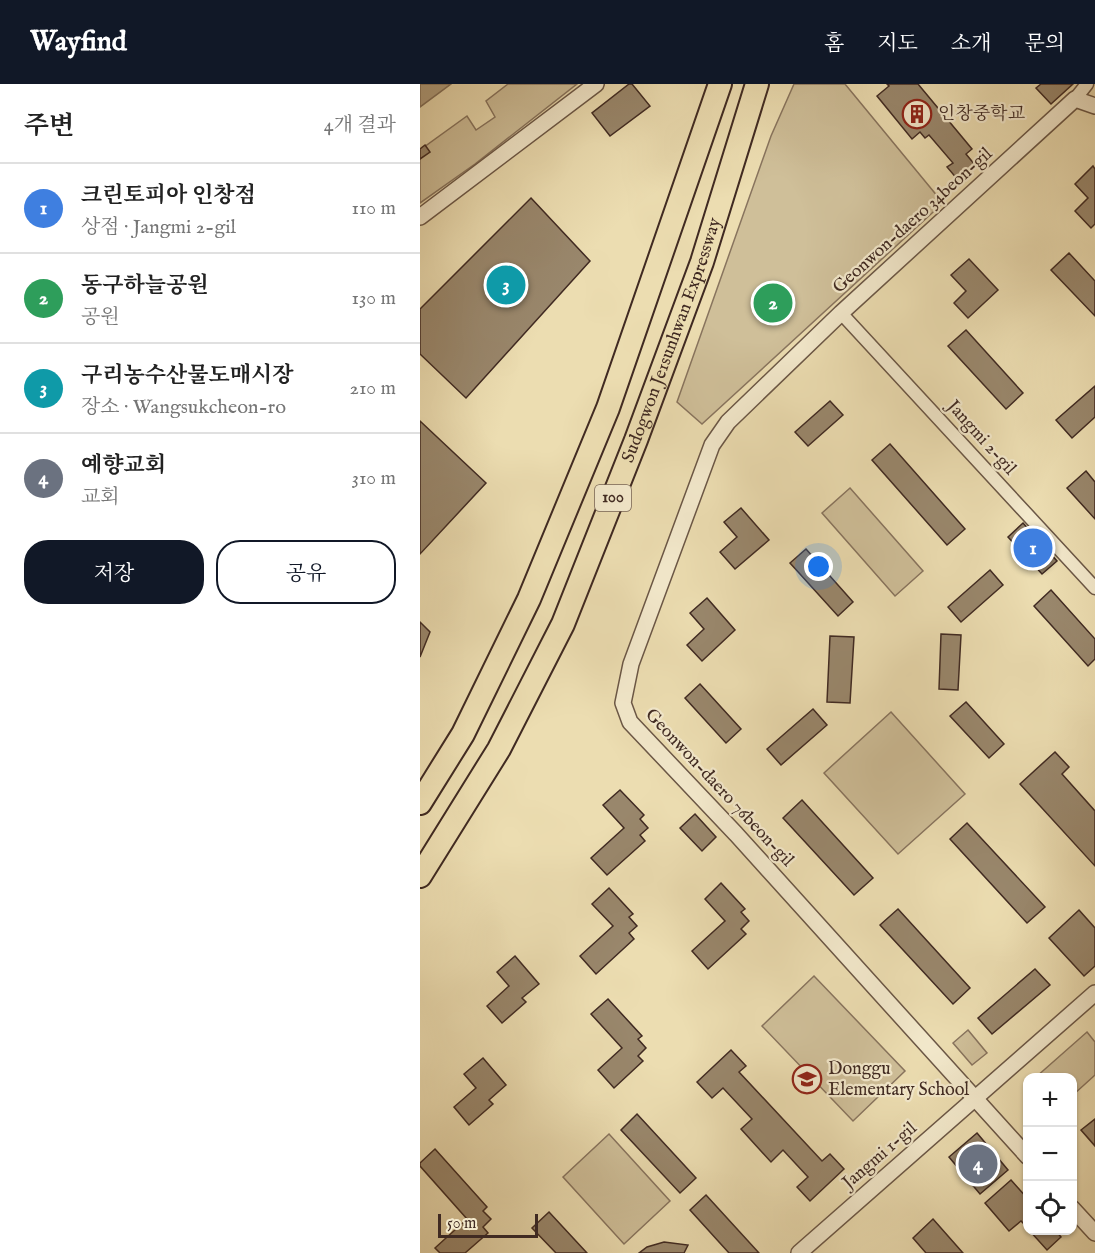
<!DOCTYPE html>
<html lang="ko">
<meta charset="utf-8">
<style>
:root{--surface:#fff;--page:#f6f6f6;--text:#222;--muted:#767676;--line:#e0e0e0;--accent:#111827}
body{margin:0;font-family:"IM FELL English","Noto Serif KR",serif;background:var(--page);color:var(--text)}
.controls{position:absolute;right:18px;bottom:18px;display:grid;overflow:hidden;border-radius:12px;box-shadow:0 2px 4px #0004}
.controls button{width:54px;height:54px;display:grid;place-items:center;padding:0;border:0;border-bottom:2px solid var(--line);background:var(--surface);color:var(--text);font:30px sans-serif}
.scale{position:absolute;left:18px;bottom:15px;width:100px;box-sizing:border-box;padding-left:6px;border:3px solid #402a22;border-top:0;font-size:16px;line-height:21px;white-space:nowrap;color:#402a22;-webkit-text-stroke:4px #f3e9cc;paint-order:stroke}
.you{position:absolute;left:399px;top:483px;width:21px;height:21px;margin:-15px;border:4px solid #fff;border-radius:50%;background:#1a73e8;box-shadow:0 0 0 9px #1a73e833}
.badge{display:grid;place-items:center;width:39px;height:39px;border-radius:50%;background:var(--accent);color:#fff;font-size:20px;font-weight:700}
.pin{position:absolute;translate:-50% -50%;border:3px solid #fff;box-shadow:0 2px 6px #0006}
.list{margin:0;padding:0;list-style:none}
h2{display:flex;justify-content:space-between;align-items:center;height:78px;margin:0;padding:0 24px;font-size:26px}
h2 small{font-size:20px;font-weight:400;color:var(--muted)}
.list li{display:grid;grid-template-columns:39px 1fr auto;gap:18px;align-items:center;box-sizing:border-box;height:90px;padding:0 24px;border-top:2px solid var(--line)}
.list b{display:block;font-size:22px;white-space:nowrap}
.list p{margin:0;font-size:20px;white-space:nowrap;color:var(--muted)}
.list em{font-size:20px;font-style:normal;color:var(--muted)}
.actions{display:flex;gap:12px;padding:18px 24px}
.actions a{flex:1;padding:14px 0;border:2px solid var(--accent);border-radius:24px;text-align:center;font-size:21px;color:var(--accent)}
.actions .main{background:var(--accent);color:#fff}
.icon{flex:none;width:33px;height:33px;fill:none;stroke:currentColor;stroke-width:2;stroke-linecap:round;stroke-linejoin:round}
.map{position:relative;flex:none;width:675px;height:1169px;overflow:hidden}
header{display:flex;align-items:center;gap:36px;box-sizing:border-box;height:84px;padding:0 30px;background:var(--accent);color:#fff}
header strong{font-size:28px}
nav{display:flex;gap:33px;margin-inline-start:auto;font-size:21px}
main{display:flex}
aside{flex:1;background:var(--surface)}
.map>svg:first-child{display:block}
.green{fill:#cfbf99;stroke:#88745e;stroke-width:1.5}
.water{fill:#b2a080;stroke:#84715a;stroke-width:1.5}
.building{fill:#99876c;stroke:#402a22;stroke-width:1.5}
.lines{fill:none;stroke-linecap:round;stroke-linejoin:round}
.minor-casing{stroke:#6b5746;stroke-width:15}
.tertiary-casing{stroke:#6b5746;stroke-width:18}
.motorway-casing{stroke:#402a22;stroke-width:26}
.minor{stroke:#f3e9cc;stroke-width:12}
.tertiary{stroke:#f3e9cc;stroke-width:15}
.motorway{stroke:#ecddb1;stroke-width:22}
.labels{text-anchor:middle;dominant-baseline:central;stroke-width:4.5;stroke-linejoin:round;paint-order:stroke}
.shield{fill:#f3e9cc;stroke:#766355;stroke-width:1.5}
.shield-label{font-size:16px;font-weight:bold;fill:#402a22}
.poi-label{font-size:18px;fill:#402a22;stroke:#f3e9cc;text-anchor:start}
.street-label{font-size:18px;fill:#402a22;stroke:#f3e9cc}
</style>
<header>
<strong>Wayfind</strong>
<nav><a>홈</a><a>지도</a><a>소개</a><a>문의</a></nav>
</header>
<main>
<aside>
<h2>주변<small>4개 결과</small></h2>
<ul class="list">
<li><span class="badge" style="background:#3f7fe0">1</span><div><b>크린토피아 인창점</b><p>상점 · Jangmi 2-gil</p></div><em>110 m</em></li>
<li><span class="badge" style="background:#2e9e5b">2</span><div><b>동구하늘공원</b><p>공원</p></div><em>130 m</em></li>
<li><span class="badge" style="background:#0f9aa8">3</span><div><b>구리농수산물도매시장</b><p>장소 · Wangsukcheon-ro</p></div><em>210 m</em></li>
<li><span class="badge" style="background:#6b7280">4</span><div><b>예향교회</b><p>교회</p></div><em>310 m</em></li>
</ul>
<div class="actions"><a class="main">저장</a><a>공유</a></div>
</aside>
<div class="map">
<svg width="675" height="1169" viewBox="0 0 675 1169">
<rect width="100%" height="100%" fill="#ecddb1"/>
<filter id="stains"><feTurbulence type="fractalNoise" baseFrequency=".00333" numOctaves="4"/><feColorMatrix values="0 0 0 0 .2 0 0 0 0 .09 0 0 0 0 .02 0 0 0 .5 -.17"/></filter>
<radialGradient id="worn" r=".72"><stop offset=".6" stop-color="#630" stop-opacity="0"/><stop offset="1" stop-color="#630" stop-opacity=".3"/></radialGradient>
<g class="green">
<polygon points="88,0 157,0 55,80 0,119 0,66 47,32 56,46 75,33 66,17"/>
<polygon points="374,0 425,0 523,119 282,340 257,318 351,52"/>
<polygon points="430,404 503,487 475,512 402,429"/>
<polygon points="471,628 545,710 478,770 404,689"/>
<polygon points="394,892 485,987 433,1037 342,942"/>
<polygon points="548,946 567,969 552,981 533,959"/>
<polygon points="667,948 675,958 675,991 653,1011 652,994 616,993"/>
<polygon points="189,1050 250,1117 204,1160 143,1093"/>
</g>
<polygon class="water" points="0,0 31,0 0,23"/>
<g class="building">
<polygon points="209,0 212,0 230,22 190,52 172,29"/>
<polygon points="467,0 498,0 552,65 546,70 555,81 538,96 527,83 533,79 509,51 505,54 500,48 492,55 457,12 469,2"/>
<polygon points="621,0 653,0 631,20 616,4"/>
<polygon points="5,61 10,68 0,75 0,65"/>
<polygon points="673,82 675,85 675,140 671,144 655,127 668,114 655,100"/>
<polygon points="111,114 170,177 46,314 0,270 0,225"/>
<polygon points="649,169 675,197 675,232 631,186"/>
<polygon points="549,175 578,206 548,234 534,219 546,207 531,191"/>
<polygon points="546,246 603,309 586,325 528,262"/>
<polygon points="675,302 675,333 652,354 636,336"/>
<polygon points="410,317 423,331 388,362 375,348"/>
<polygon points="0,337 66,399 0,470"/>
<polygon points="470,360 545,445 527,461 452,376"/>
<polygon points="666,387 675,398 675,435 647,404"/>
<polygon points="321,424 349,456 315,485 300,468 317,453 304,438"/>
<polygon points="603,439 637,477 622,490 588,453"/>
<polygon points="386,465 433,518 418,532 370,479"/>
<polygon points="570,486 583,501 541,538 528,523"/>
<polygon points="631,506 675,555 675,575 668,582 614,522"/>
<polygon points="287,514 315,546 282,577 267,561 284,545 270,529"/>
<polygon points="0,538 10,548 0,573"/>
<polygon points="521,550 541,551 538,606 519,605"/>
<polygon points="410,552 434,553 430,619 407,618"/>
<polygon points="280,600 321,645 306,659 265,614"/>
<polygon points="546,618 584,660 569,674 530,632"/>
<polygon points="393,625 407,641 361,681 347,665"/>
<polygon points="635,668 649,683 642,690 675,727 675,782 600,700"/>
<polygon points="200,706 224,731 220,735 228,744 220,751 225,757 187,791 171,774 204,744 183,721"/>
<polygon points="382,716 453,794 434,811 363,734"/>
<polygon points="275,730 296,753 282,767 260,744"/>
<polygon points="547,739 625,823 607,839 530,755"/>
<polygon points="301,799 325,825 321,828 329,837 321,845 326,850 288,885 272,867 305,837 285,815"/>
<polygon points="189,804 213,830 209,833 217,842 209,849 214,855 176,890 160,872 193,842 172,820"/>
<polygon points="478,825 550,904 533,920 460,841"/>
<polygon points="659,826 675,844 675,882 664,892 629,854"/>
<polygon points="95,872 119,900 102,914 106,918 82,939 67,922 89,902 77,888"/>
<polygon points="615,885 630,901 572,950 558,934"/>
<polygon points="188,915 222,952 218,955 226,964 218,972 223,977 194,1004 178,986 202,964 171,930"/>
<polygon points="311,966 326,982 319,988 402,1077 410,1070 424,1085 390,1117 377,1103 388,1093 363,1066 351,1078 321,1045 332,1035 303,1004 292,1014 277,998"/>
<polygon points="63,974 86,1001 69,1016 73,1020 49,1041 34,1023 56,1004 44,990"/>
<polygon points="217,1030 276,1094 260,1109 201,1046"/>
<polygon points="675,1035 675,1062 661,1046"/>
<polygon points="557,1049 588,1086 560,1110 529,1073"/>
<polygon points="15,1065 67,1123 63,1127 71,1135 63,1143 68,1149 45,1169 20,1169 15,1164 47,1135 0,1082 0,1079"/>
<polygon points="591,1096 608,1115 608,1144 601,1137 589,1147 565,1119"/>
<polygon points="286,1111 339,1169 309,1169 270,1126"/>
<polygon points="129,1128 167,1169 136,1169 112,1144"/>
<polygon points="513,1135 543,1169 506,1169 493,1154"/>
<polygon points="609,1146 635,1146 641,1153 627,1166"/>
<polygon points="244,1158 268,1161 264,1169 219,1169 227,1163"/>
</g>
<g class="lines">
<g class="minor-casing">
<g id="minor">
<polyline points="655,15 667,0"/>
<polyline points="421,229 675,504"/>
</g>
</g>
<g class="tertiary-casing">
<g id="tertiary">
<polyline points="0,133 176,0"/>
<polyline points="608,1073 316,750 210,638 203,619 211,580 292,361 308,338 421,229 655,15 675,22"/>
<polyline points="652,1124 675,1149"/>
<polyline points="379,1169 675,909"/>
</g>
</g>
<g class="motorway-casing">
<g id="motorway">
<polyline points="0,719 43,650 109,515 188,324 300,0"/>
<path id="s1" d="M0,792L79,665L143,540L216,356L282,178L337,0"/>
</g>
</g>
<use href="#minor" class="minor"/>
<use href="#tertiary" class="tertiary"/>
<use href="#motorway" class="motorway"/>
</g>
<defs>
<g id="building-ring" transform="scale(1.5)"><circle r="9.5" fill="#f3e9cc" stroke="#8f2418" stroke-width="1.5"/><path d="M-4-6H4V6H1V3H-1V6H-4ZM-2.5-4.3h1.7v1.8h-1.7ZM.8-4.3h1.7v1.8H.8ZM-2.5-1h1.7V.8h-1.7ZM.8-1h1.7V.8H.8Z" fill="#8f2418"/></g>
<g id="school-ring" transform="scale(1.5)"><circle r="9.5" fill="#f3e9cc" stroke="#8f2418" stroke-width="1.5"/><path d="M0-5L7-2L0 1L-7-2ZM-4 1L0 2.5L4 1V4Q0 6-4 4Z" fill="#8f2418"/></g>
</defs>
<g fill-rule="evenodd">
<use href="#building-ring" x="497" y="30"/>
<use href="#school-ring" x="387" y="995"/>
</g>
<g class="labels">
<rect class="shield" x="175" y="401" width="36" height="26" rx="4.5"/>
<g class="shield-label">
<text x="193" y="414">100</text>
</g>
<g class="poi-label">
<text x="518" y="30">인창중학교</text>
<text x="408" y="985">Donggu<tspan x="408" dy="21">Elementary School</tspan></text>
</g>
<g class="street-label">
<text transform="translate(493 137) rotate(-42)">Geonwon-daero 34beon-gil</text>
<text stroke="none"><textPath href="#s1" startOffset="594">Sudogwon Je1sunhwan Expressway</textPath></text>
<text transform="translate(561 354) rotate(48)">Jangmi 2-gil</text>
<text transform="translate(299 704) rotate(47)">Geonwon-daero 76beon-gil</text>
<text transform="translate(460 1072) rotate(-41)">Jangmi 1-gil</text>
</g>
</g>
<rect width="100%" height="100%" filter="url(#stains)"/>
<rect width="100%" height="100%" fill="url(#worn)"/>
</svg>
<div class="controls">
<button>+</button>
<button>−</button>
<button><svg class="icon" aria-label="locate" viewBox="0 0 24 24"><circle cx="12" cy="12" r="6"/><path d="M12 2v4M12 18v4M2 12h4M18 12h4"/></svg></button>
</div>
<div class="scale">50 m</div>
<div class="you"></div>
<div class="pin badge" style="left:613px;top:464px;background:#3f7fe0">1</div>
<div class="pin badge" style="left:353px;top:219px;background:#2e9e5b">2</div>
<div class="pin badge" style="left:86px;top:201px;background:#0f9aa8">3</div>
<div class="pin badge" style="left:558px;top:1080px;background:#6b7280">4</div>
</div>
</main>
